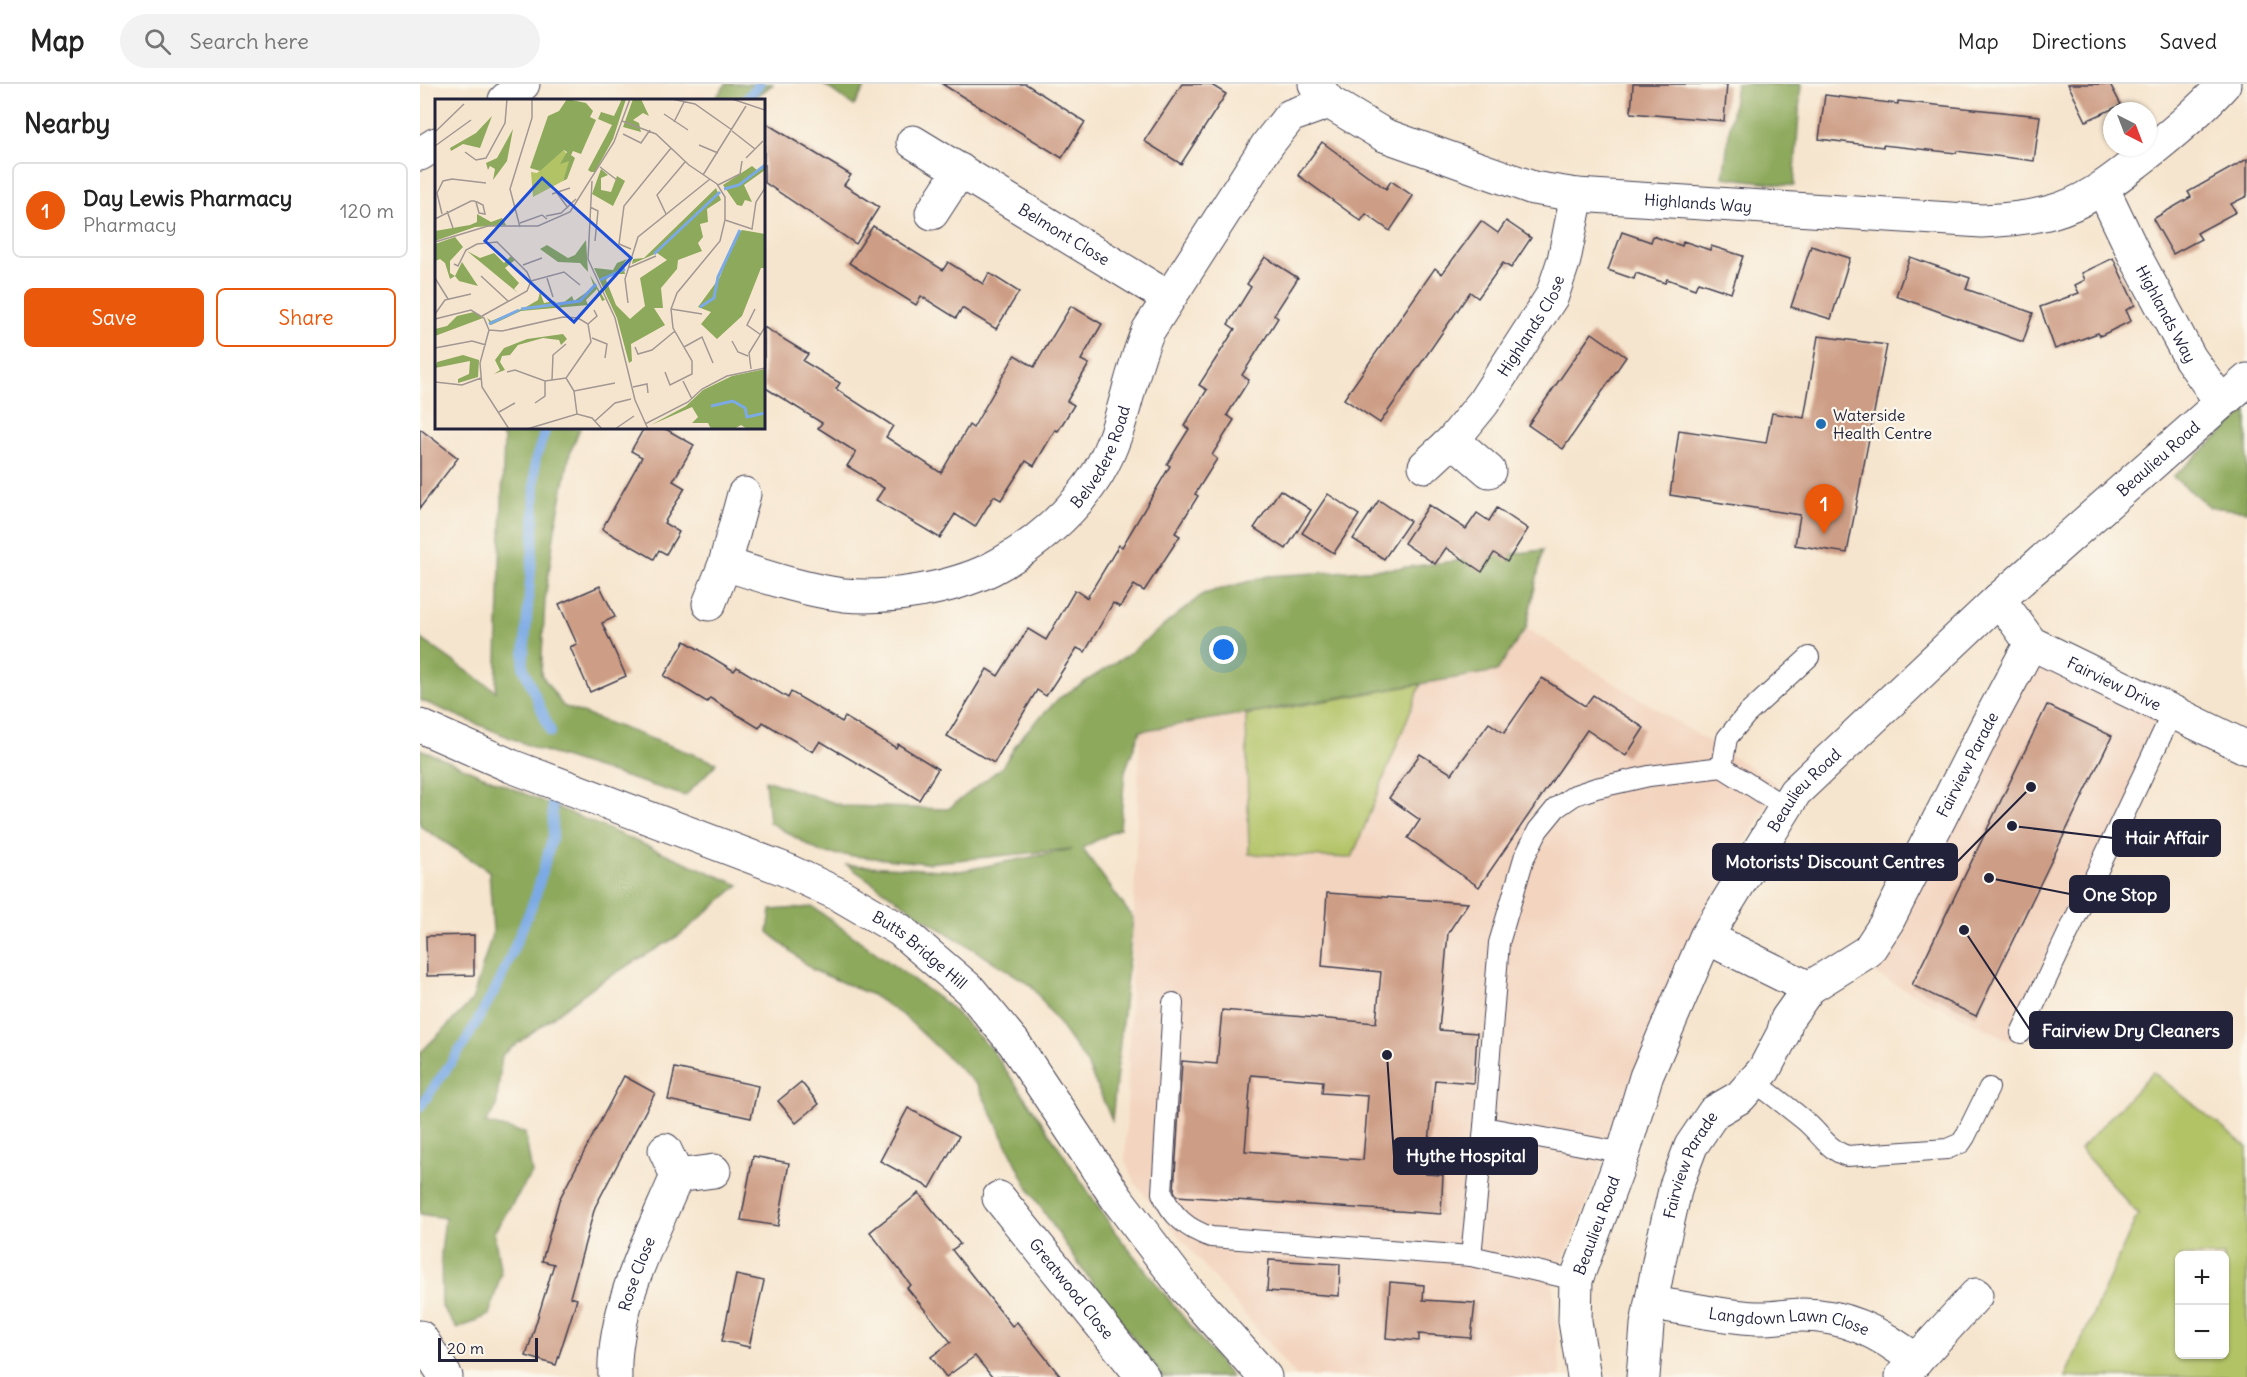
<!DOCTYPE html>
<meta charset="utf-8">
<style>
:root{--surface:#fff;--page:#f2f2f2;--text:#222;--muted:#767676;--line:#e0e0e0;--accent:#ea580c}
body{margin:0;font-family:Delius,sans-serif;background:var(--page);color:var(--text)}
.controls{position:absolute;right:18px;bottom:18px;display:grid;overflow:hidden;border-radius:9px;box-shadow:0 2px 4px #0004}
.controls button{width:54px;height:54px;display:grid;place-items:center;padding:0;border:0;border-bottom:2px solid var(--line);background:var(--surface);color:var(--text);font:30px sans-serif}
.compass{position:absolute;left:1683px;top:18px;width:54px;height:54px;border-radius:50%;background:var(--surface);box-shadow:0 2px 4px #0004;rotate:138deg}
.scale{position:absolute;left:18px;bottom:15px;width:100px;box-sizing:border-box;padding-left:6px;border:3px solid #22223b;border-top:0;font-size:16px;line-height:21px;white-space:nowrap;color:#22223b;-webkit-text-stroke:4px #fbf7ec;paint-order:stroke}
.you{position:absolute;left:804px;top:566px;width:21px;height:21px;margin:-15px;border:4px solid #fff;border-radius:50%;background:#1a73e8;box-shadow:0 0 0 9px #1a73e833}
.badge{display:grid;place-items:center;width:39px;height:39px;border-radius:50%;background:var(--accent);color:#fff;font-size:20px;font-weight:700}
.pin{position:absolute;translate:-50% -50px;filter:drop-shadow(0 2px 3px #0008)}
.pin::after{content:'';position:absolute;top:32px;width:21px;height:18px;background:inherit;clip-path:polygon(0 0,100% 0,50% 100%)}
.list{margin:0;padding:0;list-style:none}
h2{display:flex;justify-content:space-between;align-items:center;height:78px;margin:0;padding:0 24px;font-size:26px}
h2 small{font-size:20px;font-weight:400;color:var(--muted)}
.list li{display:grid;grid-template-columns:39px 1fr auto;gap:18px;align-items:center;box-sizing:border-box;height:96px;margin:0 12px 12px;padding:0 12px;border:2px solid var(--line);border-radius:9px}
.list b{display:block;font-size:22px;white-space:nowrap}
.list p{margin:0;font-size:20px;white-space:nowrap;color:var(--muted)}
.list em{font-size:20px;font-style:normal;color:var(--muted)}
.actions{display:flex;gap:12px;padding:18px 24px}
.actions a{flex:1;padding:14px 0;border:2px solid var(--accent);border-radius:9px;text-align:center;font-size:21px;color:var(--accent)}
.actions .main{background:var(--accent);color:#fff}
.icon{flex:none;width:33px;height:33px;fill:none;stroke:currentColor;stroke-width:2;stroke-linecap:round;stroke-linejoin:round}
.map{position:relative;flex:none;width:1827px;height:1293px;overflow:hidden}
header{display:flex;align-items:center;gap:36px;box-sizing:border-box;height:84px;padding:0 30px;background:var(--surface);border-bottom:2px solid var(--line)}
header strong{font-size:28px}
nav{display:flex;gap:33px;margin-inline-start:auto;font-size:21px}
.search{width:420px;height:54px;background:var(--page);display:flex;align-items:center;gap:15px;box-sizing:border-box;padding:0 21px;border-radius:33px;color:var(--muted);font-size:22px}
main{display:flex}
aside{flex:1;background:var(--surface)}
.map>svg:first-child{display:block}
.built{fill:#f3d4bf}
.green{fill:#b2c366;stroke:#6a7250;stroke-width:1.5;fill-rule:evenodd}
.forest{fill:#8da95b;stroke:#58664b;stroke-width:1.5}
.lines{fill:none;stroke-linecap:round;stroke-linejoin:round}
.stream{stroke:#7baae5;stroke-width:10}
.building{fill:#cd9d85;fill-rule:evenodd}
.service-casing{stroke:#423f51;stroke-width:22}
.minor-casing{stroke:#423f51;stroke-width:35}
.tertiary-casing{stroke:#423f51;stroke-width:35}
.service{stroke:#fff;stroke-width:20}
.minor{stroke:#fff;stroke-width:33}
.tertiary{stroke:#fff;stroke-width:33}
.poi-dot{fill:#1f6fb2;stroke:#fbf7ec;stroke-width:2}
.labels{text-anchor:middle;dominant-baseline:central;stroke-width:4.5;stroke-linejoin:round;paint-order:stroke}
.street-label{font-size:16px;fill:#22223b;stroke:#fbf7ec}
.poi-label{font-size:16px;fill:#22223b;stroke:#fbf7ec;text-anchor:start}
.inset-river{fill:none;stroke:#7baae5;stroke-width:3}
.inset-road{fill:none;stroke:#a19793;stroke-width:1.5}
.view{fill:#1d4ed8;fill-opacity:0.15;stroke:#1d4ed8;stroke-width:3}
.inset-edge{fill:none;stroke:#22223b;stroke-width:3}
.leader{fill:none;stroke:#22223b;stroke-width:2}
.callout-dot{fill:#22223b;stroke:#fbf7ec;stroke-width:2}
.callout{fill:#22223b;stroke:#22223b;stroke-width:2}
.callout-label{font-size:18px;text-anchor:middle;font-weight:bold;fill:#fff}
</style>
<header>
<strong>Map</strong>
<div class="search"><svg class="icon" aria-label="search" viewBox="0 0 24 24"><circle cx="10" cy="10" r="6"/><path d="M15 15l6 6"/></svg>Search here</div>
<nav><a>Map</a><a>Directions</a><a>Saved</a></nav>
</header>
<main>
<aside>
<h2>Nearby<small></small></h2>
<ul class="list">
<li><span class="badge">1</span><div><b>Day Lewis Pharmacy</b><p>Pharmacy</p></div><em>120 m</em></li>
</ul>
<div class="actions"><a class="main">Save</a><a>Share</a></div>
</aside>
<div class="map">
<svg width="1827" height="1293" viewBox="0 0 1827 1293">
<rect width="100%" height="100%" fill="#fbf7ec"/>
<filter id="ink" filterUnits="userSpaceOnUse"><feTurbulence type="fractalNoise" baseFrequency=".0167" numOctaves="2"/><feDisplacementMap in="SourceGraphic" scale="12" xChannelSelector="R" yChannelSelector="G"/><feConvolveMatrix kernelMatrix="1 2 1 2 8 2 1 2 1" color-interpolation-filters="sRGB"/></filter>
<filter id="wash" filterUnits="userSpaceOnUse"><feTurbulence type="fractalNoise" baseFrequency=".008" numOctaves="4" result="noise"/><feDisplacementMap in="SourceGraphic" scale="24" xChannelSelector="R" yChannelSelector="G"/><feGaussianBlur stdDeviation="1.35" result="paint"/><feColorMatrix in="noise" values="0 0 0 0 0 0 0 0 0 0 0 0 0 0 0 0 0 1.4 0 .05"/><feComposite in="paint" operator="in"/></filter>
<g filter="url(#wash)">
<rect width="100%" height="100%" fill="#f6e5ce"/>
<g class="built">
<polygon points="1106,544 1357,700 1264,875 1133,1203 1141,1293 877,1293 716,1101 705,1077 720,647 1077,587"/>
<polygon points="1614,572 1749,638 1591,957 1456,891"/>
</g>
<g class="green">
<polygon points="1001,600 932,774 829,770 826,631"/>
<path d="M1733,988L1827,1063V1293H1645L1718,1130L1660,1065ZM1760,1172H1804V1270H1760Z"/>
</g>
<g class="forest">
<polygon points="306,0 353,0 332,16 294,16"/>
<polygon points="403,0 447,0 434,22"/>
<polygon points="1316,0 1381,0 1374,102 1303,93"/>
<polygon points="1827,327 1827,427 1790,423 1753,393"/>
<polygon points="59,344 160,344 150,369 135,445 125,516 121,590 143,622 297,679 265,712 117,665 0,616 0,554 76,607 84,353"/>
<polygon points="1123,466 1106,544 1077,587 720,647 705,687 700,744 662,764 713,834 692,1036 666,978 611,901 508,837 427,781 540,787 652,765 506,779 402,769 349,738 345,696 424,722 528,725 582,683 601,653 639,614 706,572 783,510 848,492 979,484"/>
<polygon points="0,665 319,801 260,851 177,900 82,971 76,1024 65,1039 105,1049 112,1089 74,1148 81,1190 69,1231 37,1245 22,1223 21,1168 25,1134 0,1130 0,969 52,917 73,847 69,787 0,742"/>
<polygon points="393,823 528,921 572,966 628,1047 695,1148 811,1293 742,1293 660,1182 610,1107 558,1002 485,933 452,911 393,886 348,848 351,826"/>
</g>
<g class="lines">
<g class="stream">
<polyline points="326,16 339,0"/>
<polyline points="126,344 115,377 114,449 103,583 131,648"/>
<polyline points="0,1023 44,960 80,897 115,814 133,751 132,715"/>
</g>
</g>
<g id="blocks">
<g class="building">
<polygon points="522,0 606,0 665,38 642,74"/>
<polygon points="762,0 790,0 806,10 761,80 724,57"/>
<polygon points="1213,0 1307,0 1304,37 1211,29"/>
<polygon points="1648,0 1690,0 1701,21 1666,37"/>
<polygon points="1405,11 1478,20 1478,17 1620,32 1614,77 1537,67 1536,69 1463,61 1463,63 1399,55"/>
<polygon points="344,38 431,91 424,101 459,123 436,160 344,98"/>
<polygon points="902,58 966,105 971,97 993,112 970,147 946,130 941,137 878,91"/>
<polygon points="1827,75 1827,112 1811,120 1816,128 1777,149 1781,155 1753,170 1733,135 1771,113 1768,108"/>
<polygon points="1061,137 1078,149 1086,137 1111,154 1091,184 1083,179 1058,214 1050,208 960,339 924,315 1015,184 1022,190"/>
<polygon points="453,142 523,186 528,178 563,200 569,189 599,208 576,245 542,224 536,234 501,212 496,221 429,179"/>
<polygon points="1202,148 1231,158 1233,152 1262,162 1263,157 1290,166 1291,162 1323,172 1311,209 1278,198 1275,205 1247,195 1245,199 1216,189 1214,195 1188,186"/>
<polygon points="1391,162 1430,174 1411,235 1371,223"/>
<polygon points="845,173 878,194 854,231 858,234 822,291 829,296 807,331 814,336 792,371 797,375 775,410 778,412 755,449 760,452 724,507 714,501 700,523 693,519 665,568 657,564 626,612 617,606 574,679 527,652 567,585 578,592 608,545 626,556 655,506 667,514 699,461 702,463 750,382 747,380 769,345 764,342 787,306 779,301 815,245 808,240 831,203 827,200"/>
<polygon points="1490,173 1550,194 1546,205 1613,229 1603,258 1476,212"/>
<polygon points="1693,174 1715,221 1706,226 1711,237 1680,252 1678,249 1635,265 1620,223 1659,209 1655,201 1665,196 1662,189"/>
<polygon points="651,222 682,240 661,276 669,280 647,317 654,321 638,347 635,346 614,382 606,377 581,416 574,412 555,443 535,430 520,454 456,416 464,404 427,382 436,368 398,344 402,339 344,303 344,243 388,270 383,277 420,299 416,305 473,342 466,353 521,389 549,341 553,344 595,271 614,283"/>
<polygon points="1172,249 1206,273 1143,365 1108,341"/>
<polygon points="1398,252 1467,261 1427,469 1375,461 1380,431 1250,411 1259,346 1346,359 1352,329 1384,334"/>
<polygon points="224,344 244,344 274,361 253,397 265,404 244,439 259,448 246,470 239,466 234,475 182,445 222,373 211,367"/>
<polygon points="0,345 38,374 0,424"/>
<polygon points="860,406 891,426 866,465 834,444"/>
<polygon points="908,410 939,431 914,469 882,449"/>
<polygon points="959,416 990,437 964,475 933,455"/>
<polygon points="1009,421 1046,445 1057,429 1069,437 1077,424 1108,445 1087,478 1074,469 1062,488 1026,464 1015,480 984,459"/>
<polygon points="180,502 195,533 182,539 206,592 170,608 150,563 157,560 139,520"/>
<polygon points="265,557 314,587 317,583 368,614 371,608 422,638 425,633 476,664 478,660 518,685 499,716 400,657 393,668 343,638 339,644 290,614 287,618 244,592"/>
<polygon points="1122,594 1165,622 1173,611 1224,644 1206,672 1167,646 1059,803 988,754 1000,736 969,714 1000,670 1032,690 1069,639 1084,649"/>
<polygon points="1627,621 1692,652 1556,932 1492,901"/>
<path d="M907,809L1048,819L1028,849L1019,946L1057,949L1054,999L1015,996L1006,1090L1023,1091L1021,1130L757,1112L754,1107L762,977L797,980L802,926L956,939L961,888L902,882ZM831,991L903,997L902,1009L948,1012L943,1076L825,1067Z"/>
<polygon points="54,851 54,891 7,892 6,852"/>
<polygon points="255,984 338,1002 331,1034 248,1016"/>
<polygon points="204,992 235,1009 175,1123 150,1213 157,1215 136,1281 106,1272 134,1180 122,1177 139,1116"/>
<polygon points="381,998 399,1020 376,1039 358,1017"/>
<polygon points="488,1024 539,1052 510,1104 460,1077"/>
<polygon points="333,1072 369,1079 358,1142 321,1136"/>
<polygon points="499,1109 540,1160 532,1166 592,1242 597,1238 641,1293 572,1293 555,1272 526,1293 511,1273 531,1258 487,1204 491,1201 450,1148"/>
<polygon points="849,1176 920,1180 919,1212 847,1207"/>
<polygon points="316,1191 344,1197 329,1263 302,1257"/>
<polygon points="970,1198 1004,1201 1003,1216 1055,1219 1051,1254 999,1250 999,1257 966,1254"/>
</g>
</g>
</g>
<g filter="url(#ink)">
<use href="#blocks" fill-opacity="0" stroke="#423f51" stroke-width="1.5"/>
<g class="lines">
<g class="service-casing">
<g id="service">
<polyline points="1365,723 1302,683 1307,654 1326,631 1389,573"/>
<path d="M753,919L742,1109C752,1132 767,1145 791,1153L1051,1172"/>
<polyline points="1601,949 1753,627"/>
<path d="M1335,998C1351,1010 1368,1023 1384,1036C1399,1048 1408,1066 1427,1072L1527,1065L1541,1059L1545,1053L1569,1004"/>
<polyline points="1064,1043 1051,1172 1156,1196"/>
<polyline points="1204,1067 1188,1066 1064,1043 1079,859 1104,774 1118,746 1136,724 1155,711 1176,704 1229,692 1302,683"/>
</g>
</g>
<g class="minor-casing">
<g id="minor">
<path id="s1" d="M895,0L909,18L964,51L1113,104L1157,111L1562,137C1585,136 1609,134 1631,128C1665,119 1691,98 1718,77C1749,53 1778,29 1804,0"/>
<polyline points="85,16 103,0"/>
<path id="s2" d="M493,58L749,214"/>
<polyline points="0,70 16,60"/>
<path id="s3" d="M1683,105L1714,170L1770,274L1801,318"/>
<polyline points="512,129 540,86"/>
<polyline points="1033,356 1069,387"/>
<path id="s4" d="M1005,382L1033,356L1063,319L1132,212L1144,176L1157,111"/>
<path id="s5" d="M305,480C343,492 384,506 424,511C468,515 531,505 571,485C612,464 654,428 678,389C704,346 708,292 728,247L848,60L870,32L909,18"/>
<path id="s6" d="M1579,515L1611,559L1827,664"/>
<polyline points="289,520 305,480 324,410"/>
<path id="s7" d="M1286,853L1389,904L1448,867L1467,838L1566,643L1611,559"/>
<polyline points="245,1066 257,1092"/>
<path id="s8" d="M579,1114L723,1293"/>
<path id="s9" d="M1231,1219C1266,1224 1301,1232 1336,1234C1352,1235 1367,1231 1383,1231C1426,1231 1463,1250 1496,1277"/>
<polyline points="0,1253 26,1293"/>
<polyline points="1482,1292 1556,1211"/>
<path id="s10" d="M195,1293C192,1226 231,1153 257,1092L294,1087"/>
<path id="s11" d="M1223,1293L1227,1241L1241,1167L1256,1102L1271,1062L1294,1028L1320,1013L1344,986L1363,950L1367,935L1389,904"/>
</g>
</g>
<g class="tertiary-casing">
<g id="tertiary">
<path id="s12" d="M0,642L91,682L364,785L420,811L480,846L550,906L594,959L698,1116L765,1204L845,1293"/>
<path id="s13" d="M1164,1293L1155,1237L1156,1196L1204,1067L1226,993L1286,853L1375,708L1579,515L1827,296"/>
</g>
</g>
<use href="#service" class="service"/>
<use href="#minor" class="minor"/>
<use href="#tertiary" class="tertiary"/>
</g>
</g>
<circle class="poi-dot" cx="1401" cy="340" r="6"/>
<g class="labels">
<g class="street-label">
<text stroke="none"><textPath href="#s1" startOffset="411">Highlands Way</textPath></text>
<text stroke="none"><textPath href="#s2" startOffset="177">Belmont Close</textPath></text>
<text stroke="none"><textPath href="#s3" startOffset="140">Highlands Way</textPath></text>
<text stroke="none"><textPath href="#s4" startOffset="177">Highlands Close</textPath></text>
<text stroke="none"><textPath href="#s5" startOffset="435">Belvedere Road</textPath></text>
<text stroke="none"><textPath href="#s13" startOffset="1128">Beaulieu Road</textPath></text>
<text stroke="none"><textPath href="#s6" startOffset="147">Fairview Drive</textPath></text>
<text stroke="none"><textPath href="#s7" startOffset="396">Fairview Parade</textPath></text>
<text stroke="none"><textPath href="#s13" startOffset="642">Beaulieu Road</textPath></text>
<text stroke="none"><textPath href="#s12" startOffset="550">Butts Bridge Hill</textPath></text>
<text stroke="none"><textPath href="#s11" startOffset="219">Fairview Parade</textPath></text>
<text stroke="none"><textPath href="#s13" startOffset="156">Beaulieu Road</textPath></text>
<text stroke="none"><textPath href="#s10" startOffset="106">Rose Close</textPath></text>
<text stroke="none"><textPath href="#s8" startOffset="116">Greatwood Close</textPath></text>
<text stroke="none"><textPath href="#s9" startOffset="140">Langdown Lawn Close</textPath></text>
</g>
<g class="poi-label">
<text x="1413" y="331">Waterside<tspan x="1413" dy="18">Health Centre</tspan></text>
</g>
</g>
<g transform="translate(15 15)">
<rect width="330" height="330" fill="#f6e5ce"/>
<path d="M129,51L135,61L128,82L98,98L96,73L102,74Z" fill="#b2c366"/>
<path d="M132,0L151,4L158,12L155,18L161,21L146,55L138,52L136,56L140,59L132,80L128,82L134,62L125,65L132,53L129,51L105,72L95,69L113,17L124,12ZM187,0H191L178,40L160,73H156L153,71L177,26L163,20L166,13L179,17ZM198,0H206L214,17L208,14L198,21L204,24L206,33L188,28ZM57,17L45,49L28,45L16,52L15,49L41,34ZM78,30L72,62L58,81L60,70L55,67L53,71L51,64L62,59ZM330,65V71L309,86L317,103L310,101L307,107L302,106L288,86L317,67L322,71ZM166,70L173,76L166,79V91L176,93L182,77L190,82L178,107L157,95ZM281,89L286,101L272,110L273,123L265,125L268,138L263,144L267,152L243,161L242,170L226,189L228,209H219L230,226L196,245L197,262L194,264L182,219L159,169L178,171L182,164L192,160L188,166L190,175H177L171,181L181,206L195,220L210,207L205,179L232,161L222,154L197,165L198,160L209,159ZM42,115L56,123L67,119L71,126L40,128L0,142V132L35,126L42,123ZM307,131L330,135V169H326L307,217L282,240L266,225L276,213L263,208L285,178L299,141ZM20,138L28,148L15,162V174L20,177L27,163L43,187L24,182L20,177L15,180L10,164L5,160L0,162V145ZM151,141L153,173L145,164L123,163L105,150L112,146L133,159L140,156ZM32,152L45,159L59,154L69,164L76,157L80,161L70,169L84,184L79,190L83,194ZM155,176L170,201L167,202L162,190L151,201L153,206L86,212L56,226L52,219L56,222L91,208L103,201L105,193L109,204L119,202L124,207L137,197L139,202L159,188ZM39,213L48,219L0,237V230L12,227L22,217ZM128,235L132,240L126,246L124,241L108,239L83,246L75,256L67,257L65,263L70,271L59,275L65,271L60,261L69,249L92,240ZM28,256L44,261L43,278L23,284V280L34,275L35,262L0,269L2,263ZM330,270V330H312L306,326L299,330H276L273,324H257L263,318L257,308L216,326L251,307L268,291L297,277Z" fill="#8da95b"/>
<path class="inset-river" d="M289,90L304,86L330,66M219,155L285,93M165,181L190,170M265,208L279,199L283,178L305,131M86,210L145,202L161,185M54,225L84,211M276,307L298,302L310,309L312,318L330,314"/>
<path class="inset-road" d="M237,0L260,5L297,31M297,0L330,11M229,15L253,31M187,22L221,35L254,66L282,85L290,98V121L285,142L242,194L236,210L238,229L257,262V275L235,286L230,273M239,23L249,3M297,32L320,50M0,33L29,5M188,35L206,44L215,31M264,46L283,54M0,47L36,21M30,53L41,61L51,59L70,24L72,0M311,59L328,42M165,68L182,81M268,76L311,7M157,82L153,160L180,219L200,301L213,330M283,86L305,75L307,62M122,94L133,109M117,95L135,89M155,108L163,112L160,142M12,112L18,129M7,115L2,94L8,82L17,80L51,84M231,115L222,96L250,63M111,117L126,114L141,100M0,120L36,102H39L42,103L48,106L50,115L44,114L41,103M290,121L317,130L321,103L330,89M85,124L107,116L112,120M85,128L75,90L97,19V0M0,143L53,127H103L135,113L179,43L195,0M196,150L184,145L189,107L236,49M19,165L23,167L31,151L42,145L62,143L92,173L96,182L92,192L47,217M88,166L107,159M193,169L221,157M46,177L73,202M0,179L13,200M112,179L118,198M96,182L129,173L145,186M193,204L190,180L203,138L275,80M236,210L267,215M320,210L312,226L326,236M0,215L10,201L36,195M0,220L36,211L49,219L54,231L45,264L47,288L74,330M153,225L162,217L159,211M54,231L67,232L128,218L143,219L153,225L156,243L131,279L139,292L142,315M157,239L172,245L170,259M297,242L303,253L313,257M200,248L203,255L217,251L240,232M249,248L267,238L278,264M0,249L37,242L51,246M316,270L314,254L330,228M72,273L80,271L110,282L131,279M117,281L118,256L131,245M248,282L257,300M0,283L27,286L46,279M198,288L212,285L213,294M139,292L180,284M100,304L110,297V282M64,313L80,304M160,322L180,304L196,300M210,325L253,303L267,290L292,277L330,269M92,330L142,315L157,319L167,330M180,330L199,317"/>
<path class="view" d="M107,79L196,159L139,223L50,142Z"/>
<rect width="330" height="330" class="inset-edge"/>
</g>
<path class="leader" d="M1592 742L1693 754M1611 703L1537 778M1569 794L1650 810M1544 846L1610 946M967 971L974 1072"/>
<g class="callout-dot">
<circle cx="1592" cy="742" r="6"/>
<circle cx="1611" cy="703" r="6"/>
<circle cx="1569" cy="794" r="6"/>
<circle cx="1544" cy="846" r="6"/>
<circle cx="967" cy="971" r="6"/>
</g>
<g class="callout">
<rect x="1693" y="736" width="107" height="36" rx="6"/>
<rect x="1293" y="760" width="244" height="36" rx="6"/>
<rect x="1650" y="792" width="99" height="36" rx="6"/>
<rect x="1610" y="928" width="202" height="36" rx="6"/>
<rect x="974" y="1054" width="143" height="36" rx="6"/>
</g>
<g class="callout-label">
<text x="1747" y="760">Hair Affair</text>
<text x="1415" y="784">Motorists' Discount Centres</text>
<text x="1700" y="817">One Stop</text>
<text x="1711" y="953">Fairview Dry Cleaners</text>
<text x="1046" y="1078">Hythe Hospital</text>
</g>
</svg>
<div class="controls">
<button>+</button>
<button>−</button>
</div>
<svg class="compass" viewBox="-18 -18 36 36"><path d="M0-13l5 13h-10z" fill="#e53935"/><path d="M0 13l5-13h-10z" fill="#767676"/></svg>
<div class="scale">20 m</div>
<div class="you"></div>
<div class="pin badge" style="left:1404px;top:450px">1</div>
</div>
</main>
